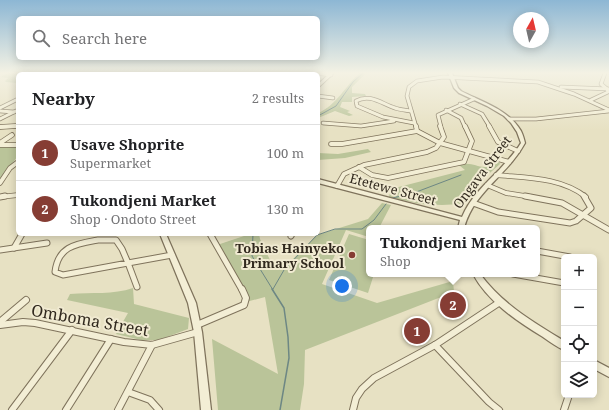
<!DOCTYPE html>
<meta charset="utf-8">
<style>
:root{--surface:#fff;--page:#f6f6f6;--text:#202124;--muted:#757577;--line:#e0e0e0;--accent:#863d34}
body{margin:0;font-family:"Noto Serif",serif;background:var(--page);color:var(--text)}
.controls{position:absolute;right:12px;bottom:12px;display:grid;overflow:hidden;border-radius:6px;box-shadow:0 2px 10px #0003}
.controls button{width:36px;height:36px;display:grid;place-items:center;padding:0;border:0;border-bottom:1px solid var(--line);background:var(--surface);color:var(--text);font:20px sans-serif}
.compass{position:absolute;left:513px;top:12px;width:36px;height:36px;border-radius:50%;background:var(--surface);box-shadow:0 2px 10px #0003;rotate:8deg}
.you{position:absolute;left:342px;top:286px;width:14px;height:14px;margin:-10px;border:3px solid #fff;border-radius:50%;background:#1a73e8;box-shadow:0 0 0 6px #1a73e833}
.badge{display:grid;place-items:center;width:26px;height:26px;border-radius:50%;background:var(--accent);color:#fff;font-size:13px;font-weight:700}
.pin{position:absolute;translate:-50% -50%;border:2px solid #fff;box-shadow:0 1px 4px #0006}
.popup{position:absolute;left:366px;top:225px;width:174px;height:52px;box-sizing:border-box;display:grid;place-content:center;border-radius:6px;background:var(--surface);filter:drop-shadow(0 1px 3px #0005);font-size:13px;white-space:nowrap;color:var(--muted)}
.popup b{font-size:15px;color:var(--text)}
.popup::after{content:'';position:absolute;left:50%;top:100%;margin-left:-8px;border:8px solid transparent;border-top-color:var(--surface)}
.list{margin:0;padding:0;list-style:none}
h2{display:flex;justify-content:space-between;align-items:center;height:52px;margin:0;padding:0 16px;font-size:17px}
h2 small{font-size:13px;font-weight:400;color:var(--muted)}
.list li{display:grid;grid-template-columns:26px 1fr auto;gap:12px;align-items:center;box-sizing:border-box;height:56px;padding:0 16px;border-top:1px solid var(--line)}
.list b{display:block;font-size:15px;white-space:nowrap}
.list p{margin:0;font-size:13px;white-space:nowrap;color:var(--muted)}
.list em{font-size:13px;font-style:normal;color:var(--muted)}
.icon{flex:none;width:22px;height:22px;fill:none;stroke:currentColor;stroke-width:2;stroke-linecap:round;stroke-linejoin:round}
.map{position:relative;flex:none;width:609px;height:410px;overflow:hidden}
.search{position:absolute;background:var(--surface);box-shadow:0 2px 10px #0003;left:16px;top:16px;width:304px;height:44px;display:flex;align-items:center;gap:10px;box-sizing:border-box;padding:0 14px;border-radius:6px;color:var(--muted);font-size:15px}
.panel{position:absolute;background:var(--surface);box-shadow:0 2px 10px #0003;left:16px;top:72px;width:304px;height:164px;border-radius:6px}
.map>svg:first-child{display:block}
.green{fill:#bac499}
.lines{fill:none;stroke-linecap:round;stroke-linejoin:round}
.stream-far1{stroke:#6d8784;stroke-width:1}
.stream{stroke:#6d8784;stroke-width:1.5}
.minor-far3-casing{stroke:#7f735c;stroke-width:4.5}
.minor-far2-casing{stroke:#7f735c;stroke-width:5.5}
.minor-far1-casing{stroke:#7f735c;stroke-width:7}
.minor-casing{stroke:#7f735c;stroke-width:8}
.tertiary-casing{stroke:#7f735c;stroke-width:2.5}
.minor-far3{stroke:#f3eed5;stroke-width:3}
.minor-far2{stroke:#f3eed5;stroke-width:4}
.minor-far1{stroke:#f3eed5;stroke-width:5}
.minor{stroke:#f3eed5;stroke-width:6}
.tertiary{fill:#f3eed5;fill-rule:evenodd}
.poi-dot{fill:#863d34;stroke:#f0ead1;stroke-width:1.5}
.labels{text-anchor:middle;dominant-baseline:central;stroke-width:4;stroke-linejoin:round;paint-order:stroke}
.street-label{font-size:13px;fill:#31291e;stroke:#f0ead1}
.poi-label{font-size:13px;font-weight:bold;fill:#31291e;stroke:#f0ead1;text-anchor:end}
.near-street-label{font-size:16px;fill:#31291e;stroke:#f0ead1}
</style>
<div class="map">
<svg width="609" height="410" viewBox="0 0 609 410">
<rect width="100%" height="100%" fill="#e7e1c3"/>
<g class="green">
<polygon points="8,73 39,73 18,74 18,83 17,83 6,82 5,81 8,78 1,77"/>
<path d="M360,73H366L352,87V93L365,94L366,96L352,97V102H342L340,107L350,111L347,112L353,115L349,116L335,111L318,118V113C337,105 345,86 360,73Z"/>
<polygon points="0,147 18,147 18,156 0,179"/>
<polygon points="368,149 371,152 345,158 318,160 318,153 338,154"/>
<path d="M499,162L500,164L475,186L462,192L458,199L461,204L442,205L421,204L389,197L391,189L465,170L459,165C476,160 480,174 499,162Z"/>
<polygon points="382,203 391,205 379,228 369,228 369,237 346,230 322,284 377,303 453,281 454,292 305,350 304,384 300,410 218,410 212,339 278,374 265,297 246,302 217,245 244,236 244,234 259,234 260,239 270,260 281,264 290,262 317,235 368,219"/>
<polygon points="349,234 369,240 369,274 374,274 368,293 329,280"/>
<path d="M133,288L134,304L189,318L188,329L159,340H141L116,334L128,313L67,300L70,294C92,292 113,295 133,288Z"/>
</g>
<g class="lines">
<g class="stream-far1">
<polyline points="318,116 336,106 353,82 363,73"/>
<polyline points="392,198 411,194 461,175"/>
<polyline points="253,234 252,256 273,290"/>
<polyline points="273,289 284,270 317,235 335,229 362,229 374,220 386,204"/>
</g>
<polyline class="stream" points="272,289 284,308 288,337 289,358 280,410"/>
<g class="minor-far3-casing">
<g id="minor-far3">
<polyline points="316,73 331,75"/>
<polyline points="73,74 76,73"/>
<polyline points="318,86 332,73"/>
<polyline points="561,87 609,89"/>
<polyline points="318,96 333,98"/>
<polyline points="591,100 608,92 607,89 601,84 605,73"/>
<polyline points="460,104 482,114 490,127"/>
<polyline points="0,108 18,99"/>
<polyline points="446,110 461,118 465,127"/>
<polyline points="0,111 14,112"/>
<path d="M411,111C406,110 400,110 395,108C382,104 370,93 356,101L357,106L383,117L414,123"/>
<polyline points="0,119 18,110"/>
<polyline points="509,119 536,119 609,111"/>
<polyline points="323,123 361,126 394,121"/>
<polyline points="0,127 18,126"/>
<polyline points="416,127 407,96 409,87 417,81 443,77 538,82 574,94 609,110"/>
<polyline points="441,127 438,115 474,99"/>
</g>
</g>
<g class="minor-far2-casing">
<g id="minor-far2">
<polyline points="416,126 417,131 440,143 509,162"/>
<polyline points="489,126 498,142 518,151"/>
<polyline points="0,127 16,126"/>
<polyline points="0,143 12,135"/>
<polyline points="331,144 342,144 417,131"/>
<polyline points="0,145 18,145"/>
<polyline points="359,167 372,175 388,178 464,162 472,141 465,126"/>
<path d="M496,175C526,178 561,177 586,197"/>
<polyline points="0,183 10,168 18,162"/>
<polyline points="487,185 506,193 531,197"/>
<polyline points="337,186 344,174 364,165 427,152 436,148 444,137 440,126"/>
<polyline points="0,197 18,195"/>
</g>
</g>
<g class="minor-far1-casing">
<g id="minor-far1">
<polyline points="525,196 562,203 609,230"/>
<polyline points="0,197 5,196"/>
<polyline points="473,203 498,212 570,223 576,221 591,208 584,196"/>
<polyline points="210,234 242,290"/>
<polyline points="291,236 292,234"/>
<path d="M98,240H116L122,249L128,263L63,275L55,272C58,246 76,244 98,240Z"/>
<polyline points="14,248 22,234"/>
<polyline points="0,250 47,243"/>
<polyline points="537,251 570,257"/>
<polyline points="128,263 137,287"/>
<polyline points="128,263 172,255"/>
<polyline points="513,274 564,283"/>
</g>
</g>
<g class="minor-casing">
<g id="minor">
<polyline points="0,322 26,300"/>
<polyline points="0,325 23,322 35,323 124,342 152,345 198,332"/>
<polyline points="197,325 244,305 246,298 242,289"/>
<polyline points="435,345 489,402 499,410"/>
<polyline points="128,392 150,400 159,410"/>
<polyline points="12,410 72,330"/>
<polyline points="66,410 111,339"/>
<polyline points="118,410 152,345"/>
<polyline points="353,410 356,398 362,389 374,378 435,345 500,302"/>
<polyline points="564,410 569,395"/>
</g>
</g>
<g class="tertiary-casing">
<g id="tertiary">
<polygon points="244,73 248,73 247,74 243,74"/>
<path d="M448,73H452L458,88L461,91C482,102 508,109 521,131C523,135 524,139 525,143C508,175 474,191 464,228H458L460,220L318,183V179L462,217C470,198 485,184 499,170C507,161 515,153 521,143L517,132L511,123L504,116L487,106L459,93L454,88Z"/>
<polygon points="160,234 166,234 196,303 202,332 211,410 201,410 194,332 188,303"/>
<path d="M473,274H480C502,304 533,322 564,341V350C557,347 550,342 543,337C517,321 488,302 473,274Z"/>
<polygon points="594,360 609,368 609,377 594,369"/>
</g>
</g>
<use href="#minor-far3" class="minor-far3"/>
<use href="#minor-far2" class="minor-far2"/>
<use href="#minor-far1" class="minor-far1"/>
<use href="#minor" class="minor"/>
<use href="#tertiary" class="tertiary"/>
</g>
<linearGradient id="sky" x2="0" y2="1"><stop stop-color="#8db7d4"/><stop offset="0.56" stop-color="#f4f2e4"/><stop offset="1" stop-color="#f4f2e4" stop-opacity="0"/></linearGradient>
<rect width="609" height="130" fill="url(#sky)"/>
<circle class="poi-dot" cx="352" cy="255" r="4"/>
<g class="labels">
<g class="street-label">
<text transform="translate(482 172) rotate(-53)">Ongava Street</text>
<text transform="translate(393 189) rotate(15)">Etetewe Street</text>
</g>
<g class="poi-label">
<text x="344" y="248">Tobias Hainyeko<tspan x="344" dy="15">Primary School</tspan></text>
</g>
<g class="near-street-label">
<text transform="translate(90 320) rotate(10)">Omboma Street</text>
</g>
</g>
</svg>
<div class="controls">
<button>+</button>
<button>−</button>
<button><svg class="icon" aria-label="locate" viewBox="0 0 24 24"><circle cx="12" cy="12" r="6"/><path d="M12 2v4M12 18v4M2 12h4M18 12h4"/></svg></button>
<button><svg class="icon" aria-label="layers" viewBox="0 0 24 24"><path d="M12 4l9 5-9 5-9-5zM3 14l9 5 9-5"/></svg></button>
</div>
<svg class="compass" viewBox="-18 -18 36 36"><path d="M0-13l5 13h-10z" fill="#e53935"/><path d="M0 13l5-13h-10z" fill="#757577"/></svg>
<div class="you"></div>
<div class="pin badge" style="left:417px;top:331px">1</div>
<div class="pin badge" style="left:453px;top:305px">2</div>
<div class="popup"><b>Tukondjeni Market</b>Shop</div>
<div class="search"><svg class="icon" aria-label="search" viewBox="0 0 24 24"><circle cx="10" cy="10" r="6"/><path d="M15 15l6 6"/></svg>Search here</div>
<section class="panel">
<h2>Nearby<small>2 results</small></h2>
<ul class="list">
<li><span class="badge">1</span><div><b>Usave Shoprite</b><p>Supermarket</p></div><em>100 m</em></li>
<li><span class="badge">2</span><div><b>Tukondjeni Market</b><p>Shop · Ondoto Street</p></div><em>130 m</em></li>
</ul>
</section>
</div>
